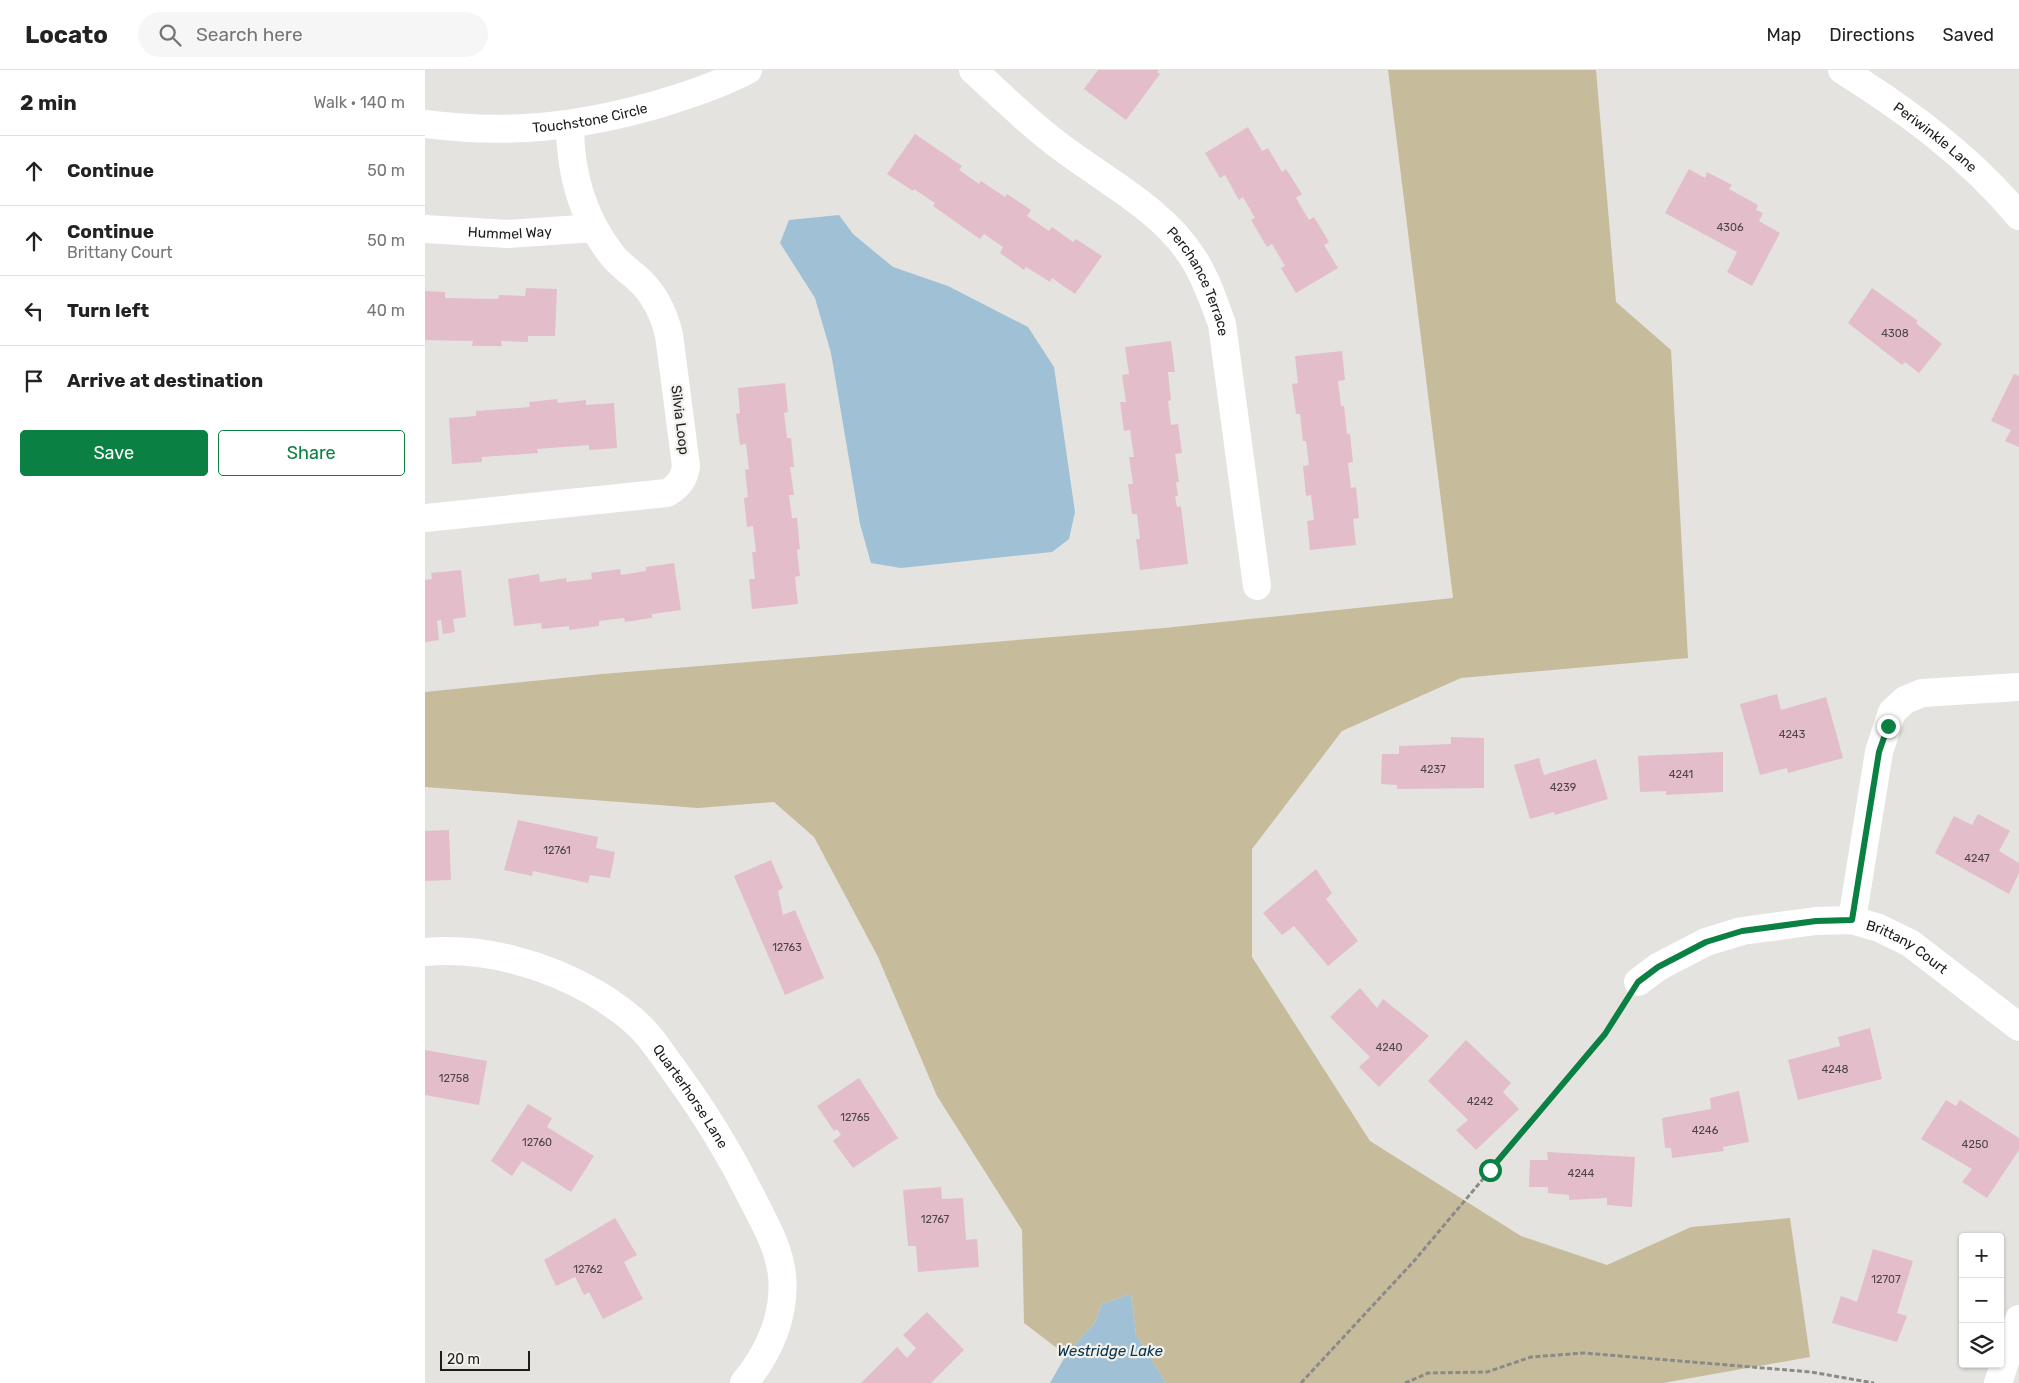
<!DOCTYPE html>
<meta charset="utf-8">
<style>
:root{--surface:#fff;--page:#f6f6f6;--text:#222;--muted:#767676;--line:#e0e0e0;--accent:#0b8043}
body{margin:0;font-family:Rubik,sans-serif;background:var(--page);color:var(--text)}
.controls{position:absolute;right:15px;bottom:15px;display:grid;overflow:hidden;border-radius:5px;box-shadow:0 1px 4px #0004}
.controls button{width:45px;height:45px;display:grid;place-items:center;padding:0;border:0;border-bottom:1px solid var(--line);background:var(--surface);color:var(--text);font:25px sans-serif}
.scale{position:absolute;left:15px;bottom:12px;width:90px;box-sizing:border-box;padding-left:5px;border:2px solid #1c1c1b;border-top:0;font-size:14px;line-height:18px;white-space:nowrap;color:#1c1c1b;-webkit-text-stroke:4px #f2f0ec;paint-order:stroke}
.stop{position:absolute;width:15px;height:15px;margin:-11px;border:4px solid #0b8043;border-radius:50%;background:#fff}
.stop.end{background:#0b8043;border-color:#fff;box-shadow:0 1px 5px #0008}
.list{margin:0;padding:0;list-style:none}
h2{display:flex;justify-content:space-between;align-items:center;height:65px;margin:0;padding:0 20px;font-size:21px}
h2 small{font-size:16px;font-weight:400;color:var(--muted)}
.list li{display:grid;grid-template-columns:32px 1fr auto;gap:15px;align-items:center;box-sizing:border-box;height:70px;padding:0 20px;border-top:1px solid var(--line)}
.list b{display:block;font-size:19px;white-space:nowrap}
.list p{margin:0;font-size:16px;white-space:nowrap;color:var(--muted)}
.list em{font-size:16px;font-style:normal;color:var(--muted)}
.actions{display:flex;gap:10px;padding:15px 20px}
.actions a{flex:1;padding:11px 0;border:1px solid var(--accent);border-radius:5px;text-align:center;font-size:18px;color:var(--accent)}
.actions .main{background:var(--accent);color:#fff}
.icon{flex:none;width:28px;height:28px;fill:none;stroke:currentColor;stroke-width:2;stroke-linecap:round;stroke-linejoin:round}
.map{position:relative;flex:none;width:1594px;height:1313px;overflow:hidden}
header{display:flex;align-items:center;gap:30px;box-sizing:border-box;height:70px;padding:0 25px;background:var(--surface);border-bottom:1px solid var(--line)}
header strong{font-size:24px}
nav{display:flex;gap:28px;margin-inline-start:auto;font-size:18px}
.search{width:350px;height:45px;background:var(--page);display:flex;align-items:center;gap:12px;box-sizing:border-box;padding:0 18px;border-radius:28px;color:var(--muted);font-size:19px}
main{display:flex}
aside{flex:1;background:var(--surface)}
.map>svg:first-child{display:block}
.green{fill:#c6bc9c}
.water{fill:#9fc0d5}
.building{fill:#e3beca}
.lines{fill:none;stroke-linecap:round;stroke-linejoin:round}
.path{stroke:#8b8a88;stroke-width:3;stroke-dasharray:5 2.5;stroke-linecap:butt}
.minor{stroke:#fff;stroke-width:28}
.route{stroke:#0b8043;stroke-width:6}
.labels{text-anchor:middle;dominant-baseline:central;stroke-width:4.5;stroke-linejoin:round;paint-order:stroke}
.number-label{font-size:11px;fill:#4e4447}
.street-label{font-size:14px;fill:#1c1c1b;stroke:#f2f0ec}
.water-label{font-size:15px;font-style:italic;fill:#08354c;stroke:#f2f0ec}
</style>
<header>
<strong>Locato</strong>
<div class="search"><svg class="icon" aria-label="search" viewBox="0 0 24 24"><circle cx="10" cy="10" r="6"/><path d="M15 15l6 6"/></svg>Search here</div>
<nav><a>Map</a><a>Directions</a><a>Saved</a></nav>
</header>
<main>
<aside>
<h2>2 min<small>Walk · 140 m</small></h2>
<ul class="list">
<li><svg class="icon" aria-label="ahead" viewBox="0 0 24 24"><path d="M12 20V5M6 11l6-6 6 6"/></svg><div><b>Continue</b></div><em>50 m</em></li>
<li><svg class="icon" aria-label="ahead" viewBox="0 0 24 24"><path d="M12 20V5M6 11l6-6 6 6"/></svg><div><b>Continue</b><p>Brittany Court</p></div><em>50 m</em></li>
<li><svg class="icon" aria-label="left" viewBox="0 0 24 24"><path d="M17 20v-9H6M10 6l-5 5 5 5"/></svg><div><b>Turn left</b></div><em>40 m</em></li>
<li><svg class="icon" aria-label="arrive" viewBox="0 0 24 24"><path d="M6 21V4h12l-3 4 3 4H6"/></svg><div><b>Arrive at destination</b></div></li>
</ul>
<div class="actions"><a class="main">Save</a><a>Share</a></div>
</aside>
<div class="map">
<svg width="1594" height="1313" viewBox="0 0 1594 1313">
<rect width="100%" height="100%" fill="#e4e3df"/>
<polygon class="green" points="963,0 1171,0 1191,232 1246,280 1263,588 1036,608 917,661 827,779 827,887 945,1071 1096,1166 1182,1195 1266,1157 1365,1148 1385,1287 1238,1313 741,1313 711,1265 706,1224 677,1234 670,1252 641,1285 599,1253 597,1160 512,1026 453,887 389,767 349,732 273,738 0,717 0,622 177,604 739,558 1028,528"/>
<g class="water">
<polygon points="414,145 428,164 468,197 523,216 603,257 629,297 650,442 644,469 627,482 476,498 446,493 435,454 406,283 390,228 355,173 364,150"/>
<polygon points="706,1224 711,1265 741,1313 625,1313 641,1285 670,1252 677,1234"/>
</g>
<g class="building">
<polygon points="673,0 734,0 732,2 735,4 701,50 659,19"/>
<polygon points="823,57 837,81 843,78 857,102 861,99 877,124 871,128 884,150 889,147 904,172 899,175 913,198 871,223 856,198 860,196 847,174 842,177 826,150 830,148 818,127 814,130 800,105 795,108 780,83"/>
<polygon points="490,64 537,96 534,100 554,114 556,111 580,127 582,124 606,140 602,146 624,161 627,157 648,172 651,169 677,186 650,224 627,208 625,212 601,197 599,200 575,183 578,177 559,164 555,169 508,136 510,133 489,119 488,121 462,104"/>
<polygon points="1264,99 1280,108 1282,102 1307,115 1304,119 1333,135 1331,140 1338,143 1334,151 1355,163 1327,216 1302,202 1312,182 1240,143"/>
<polygon points="101,218 132,219 130,266 103,266 103,272 76,271 77,276 47,276 48,271 0,270 0,221 20,222 20,228 73,229 74,225 100,226"/>
<polygon points="1447,218 1493,251 1491,253 1517,274 1494,303 1480,292 1477,295 1423,253"/>
<polygon points="746,271 750,302 743,302 746,330 743,331 746,355 753,354 757,383 750,384 754,412 751,412 753,426 750,426 752,437 756,436 763,494 715,500 711,469 715,469 712,444 707,444 703,414 708,414 704,387 709,387 705,360 699,361 695,332 701,332 697,305 704,304 700,277"/>
<polygon points="917,281 920,310 913,311 916,336 919,336 922,364 925,364 928,392 923,393 926,418 931,417 934,448 928,449 931,475 885,480 882,451 889,450 886,425 881,426 878,396 884,395 881,371 878,371 875,344 871,344 867,314 873,313 870,286"/>
<polygon points="1589,304 1594,306 1594,377 1580,371 1586,360 1566,351"/>
<polygon points="360,313 363,342 359,343 362,368 366,368 369,397 365,397 369,425 364,425 367,448 372,448 375,479 372,480 375,506 370,507 373,534 327,539 324,509 330,509 327,482 331,482 328,456 322,457 319,428 323,427 320,400 324,399 321,374 315,375 311,344 315,343 313,318"/>
<polygon points="132,329 133,333 161,330 161,335 189,333 192,378 164,380 164,375 112,379 113,383 57,387 57,392 27,394 24,348 51,346 51,341 105,337 104,332"/>
<polygon points="249,493 256,540 227,544 227,548 200,552 199,548 174,551 174,556 144,560 144,556 117,559 116,553 89,556 83,509 114,504 115,512 141,508 142,512 167,509 166,503 195,499 196,505 221,501 221,497"/>
<polygon points="36,500 41,547 28,549 30,562 18,564 16,550 12,551 14,570 0,572 0,510 7,509 6,503"/>
<polygon points="1352,624 1356,640 1401,627 1418,688 1363,703 1362,698 1335,705 1315,634"/>
<polygon points="1026,667 1059,668 1059,718 972,719 972,715 956,714 957,684 974,684 974,676 1026,674"/>
<polygon points="1298,682 1298,722 1241,725 1241,721 1215,722 1213,686"/>
<polygon points="1114,688 1119,705 1171,689 1183,729 1130,745 1129,742 1105,749 1089,695"/>
<polygon points="1553,744 1585,761 1574,781 1594,793 1594,803 1584,824 1510,783 1529,746 1547,755"/>
<polygon points="93,750 173,767 171,778 190,782 185,808 165,805 163,813 108,801 107,806 79,800"/>
<polygon points="24,760 26,810 0,811 0,761"/>
<polygon points="346,790 358,818 353,821 358,845 370,840 399,908 360,925 309,806"/>
<polygon points="891,799 907,823 901,829 933,871 903,896 869,856 857,865 838,843"/>
<polygon points="935,918 952,938 958,929 1004,966 954,1017 934,997 945,987 905,947"/>
<polygon points="1445,958 1457,1009 1373,1030 1363,990 1415,976 1413,967"/>
<polygon points="1041,970 1086,1013 1078,1022 1094,1039 1051,1080 1031,1060 1043,1050 1003,1011"/>
<polygon points="0,980 62,991 54,1035 0,1025"/>
<polygon points="434,1008 473,1068 428,1098 408,1071 416,1065 412,1059 409,1061 392,1036"/>
<polygon points="1314,1021 1324,1072 1298,1077 1299,1081 1247,1088 1246,1078 1240,1078 1237,1048 1286,1039 1285,1028"/>
<polygon points="1521,1030 1531,1036 1535,1030 1594,1068 1594,1080 1562,1128 1537,1112 1547,1099 1496,1069"/>
<polygon points="103,1034 127,1048 122,1057 169,1086 146,1122 97,1091 87,1106 66,1091"/>
<polygon points="1122,1082 1210,1087 1207,1137 1182,1135 1182,1128 1144,1130 1144,1125 1123,1123 1123,1117 1104,1117 1105,1090 1123,1090"/>
<polygon points="516,1117 517,1129 538,1128 541,1170 552,1169 554,1197 493,1202 491,1176 483,1176 478,1120"/>
<polygon points="190,1148 212,1185 199,1192 218,1229 178,1249 164,1222 159,1225 150,1207 131,1216 119,1190"/>
<polygon points="1448,1179 1488,1191 1472,1243 1482,1246 1472,1272 1407,1253 1416,1226 1432,1232"/>
<polygon points="502,1242 539,1280 506,1313 436,1313 472,1277 482,1288 491,1278 478,1265"/>
</g>
<g class="lines">
<g class="path">
<polyline points="876,1313 989,1191 1180,964 1198,936"/>
<polyline points="980,1313 1003,1303 1062,1302 1106,1287 1159,1283 1386,1302 1449,1313"/>
</g>
<g class="minor">
<path id="s1" d="M548,0C574,24 600,49 628,71C676,109 738,138 770,191C782,211 789,232 797,254L832,516"/>
<path id="s2" d="M1417,0C1482,41 1544,86 1594,146"/>
<path id="s3" d="M0,54C82,65 155,57 234,34C264,25 295,15 323,0"/>
<path id="s4" d="M0,159L83,164L169,158"/>
<path d="M0,448L242,423C254,416 259,409 261,396L244,265C239,244 229,223 212,208C204,201 194,194 187,185C157,147 145,103 145,55"/>
<polyline points="1427,850 1454,682 1467,642 1480,630 1497,623 1594,617"/>
<path id="s5" d="M0,882C59,877 120,894 170,923C188,934 208,948 221,963C231,974 239,987 248,999C279,1041 306,1085 329,1132C341,1156 354,1178 357,1205C361,1245 344,1283 319,1313"/>
<path id="s6" d="M1213,912L1233,897L1281,872L1317,861L1391,851L1427,850L1454,858L1485,873L1594,957"/>
<polyline points="1573,1313 1594,1249"/>
</g>
</g>
<g class="lines">
<polyline class="route" points="1065,1100 1180,964 1213,912 1233,897 1281,872 1317,861 1391,851 1427,850 1454,682 1463,656"/>
</g>
<g class="labels">
<g class="number-label">
<text x="1305" y="157">4306</text>
<text x="1470" y="263">4308</text>
<text x="1367" y="664">4243</text>
<text x="1008" y="699">4237</text>
<text x="1256" y="704">4241</text>
<text x="1138" y="717">4239</text>
<text x="132" y="780">12761</text>
<text x="1552" y="788">4247</text>
<text x="362" y="877">12763</text>
<text x="964" y="977">4240</text>
<text x="1410" y="999">4248</text>
<text x="29" y="1008">12758</text>
<text x="1055" y="1031">4242</text>
<text x="430" y="1047">12765</text>
<text x="1280" y="1060">4246</text>
<text x="112" y="1072">12760</text>
<text x="1550" y="1074">4250</text>
<text x="1156" y="1103">4244</text>
<text x="510" y="1149">12767</text>
<text x="163" y="1199">12762</text>
<text x="1461" y="1209">12707</text>
</g>
<g class="street-label">
<text stroke="none"><textPath href="#s3" startOffset="166">Touchstone Circle</textPath></text>
<text stroke="none"><textPath href="#s2" startOffset="115">Periwinkle Lane</textPath></text>
<text stroke="none"><textPath href="#s4" startOffset="85">Hummel Way</textPath></text>
<text stroke="none"><textPath href="#s1" startOffset="314">Perchance Terrace</textPath></text>
<text transform="translate(255 350) rotate(83)">Silvia Loop</text>
<text stroke="none"><textPath href="#s6" startOffset="289">Brittany Court</textPath></text>
<text stroke="none"><textPath href="#s5" startOffset="320">Quarterhorse Lane</textPath></text>
</g>
<g class="water-label">
<text x="685" y="1281">Westridge Lake</text>
</g>
</g>
</svg>
<div class="controls">
<button>+</button>
<button>−</button>
<button><svg class="icon" aria-label="layers" viewBox="0 0 24 24"><path d="M12 4l9 5-9 5-9-5zM3 14l9 5 9-5"/></svg></button>
</div>
<div class="scale">20 m</div>
<div class="stop" style="left:1065px;top:1100px"></div>
<div class="stop end" style="left:1463px;top:656px"></div>
</div>
</main>
